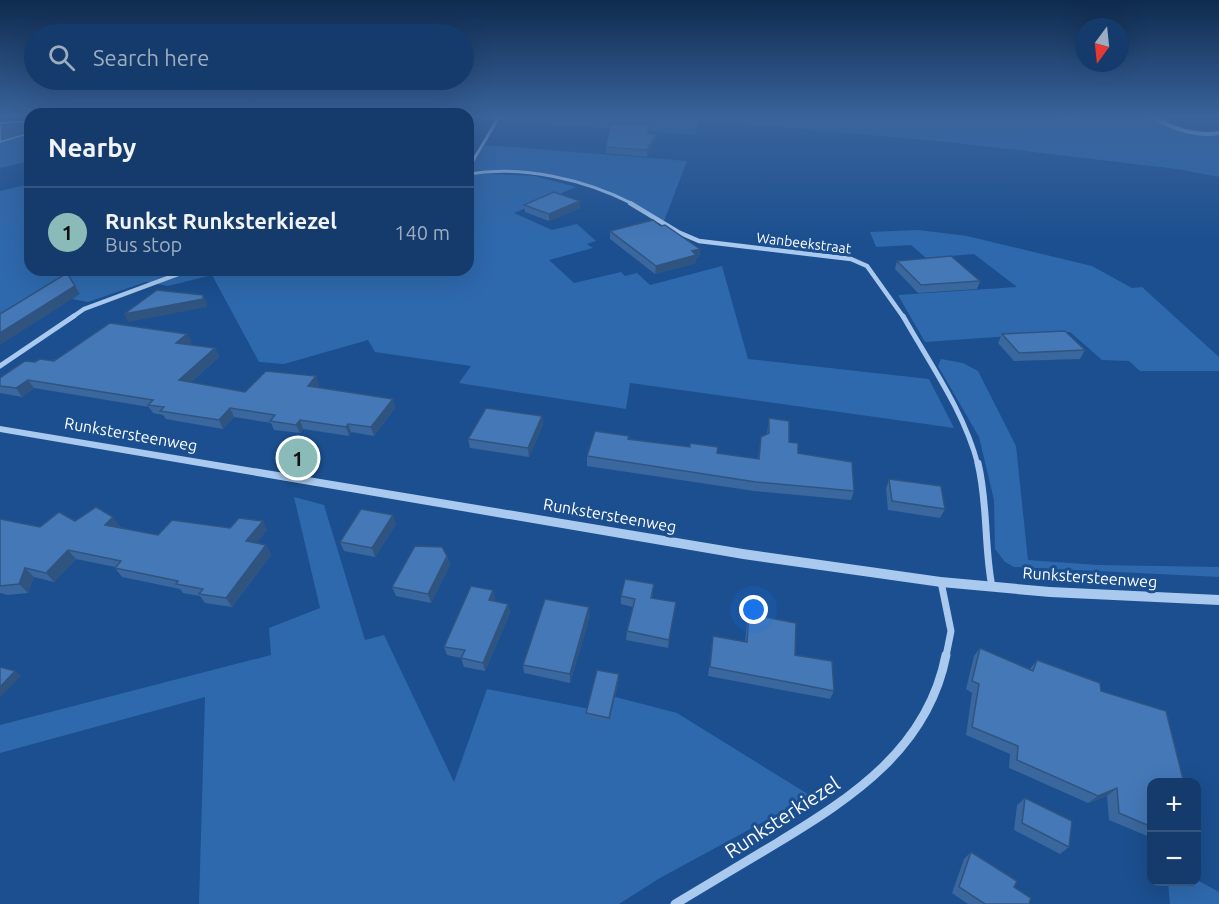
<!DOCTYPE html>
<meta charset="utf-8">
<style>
:root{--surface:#143b6b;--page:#214673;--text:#f1f3f6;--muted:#9dadc1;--line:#33557e;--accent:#8bbbb9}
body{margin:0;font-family:Ubuntu,sans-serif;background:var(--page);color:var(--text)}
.controls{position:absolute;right:18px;bottom:18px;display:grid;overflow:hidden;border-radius:12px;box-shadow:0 6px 24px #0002}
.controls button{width:54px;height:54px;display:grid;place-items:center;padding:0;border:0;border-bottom:2px solid var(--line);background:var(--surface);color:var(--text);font:30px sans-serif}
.compass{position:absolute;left:1075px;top:18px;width:54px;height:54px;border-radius:50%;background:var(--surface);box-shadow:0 6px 24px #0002;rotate:195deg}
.you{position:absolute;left:754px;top:610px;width:21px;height:21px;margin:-15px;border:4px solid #fff;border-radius:50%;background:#1a73e8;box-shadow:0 0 0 9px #1a73e833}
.badge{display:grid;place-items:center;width:39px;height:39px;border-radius:50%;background:var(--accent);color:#111;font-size:20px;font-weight:700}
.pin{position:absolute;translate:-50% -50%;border:3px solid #fff;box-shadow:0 2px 6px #0006}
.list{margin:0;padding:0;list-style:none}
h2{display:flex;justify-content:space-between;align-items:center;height:78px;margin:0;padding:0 24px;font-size:26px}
h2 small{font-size:20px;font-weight:400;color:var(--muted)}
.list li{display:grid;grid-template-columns:39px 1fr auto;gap:18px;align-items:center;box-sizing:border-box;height:90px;padding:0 24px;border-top:2px solid var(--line)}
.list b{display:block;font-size:22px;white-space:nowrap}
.list p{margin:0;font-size:20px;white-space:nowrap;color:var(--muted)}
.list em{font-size:20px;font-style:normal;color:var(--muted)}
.icon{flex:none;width:33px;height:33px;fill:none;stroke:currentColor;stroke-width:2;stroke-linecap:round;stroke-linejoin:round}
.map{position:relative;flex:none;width:1219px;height:904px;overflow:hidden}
.search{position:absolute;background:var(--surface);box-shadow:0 6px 24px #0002;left:24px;top:24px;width:450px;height:66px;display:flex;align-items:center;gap:15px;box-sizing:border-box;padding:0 21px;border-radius:33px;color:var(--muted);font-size:22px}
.panel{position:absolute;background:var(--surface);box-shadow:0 6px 24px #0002;left:24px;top:108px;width:450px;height:168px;border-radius:18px}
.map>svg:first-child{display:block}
.green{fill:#2e69ad}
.water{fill:#3c6290;stroke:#9cc4f0;stroke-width:1.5}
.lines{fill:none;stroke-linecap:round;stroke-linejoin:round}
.stream{stroke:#9cc4f0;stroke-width:4}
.minor-far4{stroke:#a9c9ee;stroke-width:3}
.minor-far3{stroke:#a9c9ee;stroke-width:4.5}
.minor-far2{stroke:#a9c9ee;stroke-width:5}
.minor-far1{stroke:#a9c9ee;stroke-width:7}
.minor{stroke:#a9c9ee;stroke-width:9}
.tertiary{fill:#a9c9ee;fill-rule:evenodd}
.wall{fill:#3a679d}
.shaded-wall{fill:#305480}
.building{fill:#4478b7;stroke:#305480;stroke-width:1.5}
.labels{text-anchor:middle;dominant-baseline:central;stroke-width:6;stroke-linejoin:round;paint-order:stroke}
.far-street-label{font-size:14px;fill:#fff;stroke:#1b4f8f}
.street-label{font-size:16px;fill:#fff;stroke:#1b4f8f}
.near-street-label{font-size:20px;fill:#fff;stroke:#1b4f8f}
</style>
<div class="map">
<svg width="1219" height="904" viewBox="0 0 1219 904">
<rect width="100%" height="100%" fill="#1b4f8f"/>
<g class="green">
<polygon points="468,117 482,120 484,117 1160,117 1180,129 1214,135 1215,131 1219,132 1219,177 1177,169 949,142 699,120 696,135 483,119 468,125"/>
<polygon points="30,133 30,161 0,168 0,142"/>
<path d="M485,145L687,161L664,221C600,181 543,168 468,171V161L479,154Z"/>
<polygon points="468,173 535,176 576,187 514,213 552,230 577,224 596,241 587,244 593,248 549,260 574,283 621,272 625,276 637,273 650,285 722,266 748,359 929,379 954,428 630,383 626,409 459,383 471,366 375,352 368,340 284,364 259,362 212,275 168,286 146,282 88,302 41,293 0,319 0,191 30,184 30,270 468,270"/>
<polygon points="918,230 967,236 1092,266 1132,288 1142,287 1219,357 1219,371 1140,371 1129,361 1102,360 1070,332 925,342 898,295 1017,287 974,254 926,258 911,245 876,247 870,232"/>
<polygon points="941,359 963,363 978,371 1016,446 1028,560 1097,565 1219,567 1219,577 1014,567 1005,562 995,549 994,500 979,437 938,366"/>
<polygon points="294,497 324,505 365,640 384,635 454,782 487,689 595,710 600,693 677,713 811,796 660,878 619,904 199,904 205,697 0,753 0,725 271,655 269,628 320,608"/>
<polygon points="1197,880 1219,892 1219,904 1170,904 1168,882"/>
</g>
<polygon class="water" points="30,121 30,133 0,142 0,123"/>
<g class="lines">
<g class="stream">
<polyline points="1064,117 1076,117"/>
<path d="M1152,117C1173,128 1195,137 1219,133"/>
</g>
<g class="minor-far4">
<polyline points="473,173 471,164 499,117"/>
<path d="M468,174C522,165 584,179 633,204"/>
</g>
<g class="minor-far3">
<polyline points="630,203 678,232 699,241 851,259 867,266 904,318"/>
<polyline points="71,318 84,309 189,270"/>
</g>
<g class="minor-far2">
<path d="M903,316C930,364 964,411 978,465"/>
<polyline points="0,366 74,316"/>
</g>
<g class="minor-far1">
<path d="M978,463C988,504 984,546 992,587"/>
<polyline points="941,582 951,631 946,656"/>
</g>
<path class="minor" d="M675,904C709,884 743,863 777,843C853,797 928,748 946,655"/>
<polygon class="tertiary" points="0,426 743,549 941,577 1050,587 1219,595 1219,605 1050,597 941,587 743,559 0,432"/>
</g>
<g class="wall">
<polygon points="648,134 656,134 655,141 647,157 606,153 606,147"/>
<polygon points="580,201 580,208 549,221 525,212 524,205"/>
<polygon points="661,226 700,249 699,257 696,258 696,263 655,274 610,239 610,231"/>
<polygon points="897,261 980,281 977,289 918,293 895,269"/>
<polygon points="1002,334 1085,350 1080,359 1014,361 998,343"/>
<polygon points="192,342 188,345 215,348 219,357 191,382 245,392 319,385 318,387 393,399 395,408 374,436 351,432 349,436 303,429 300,433 274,430 271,423 234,417 223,429 166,419 163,415 153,413 149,407 34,388 22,397 0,393 0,378 35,362"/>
<polygon points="542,416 543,425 529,457 470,448 468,439"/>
<polygon points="769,418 798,453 854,491 851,500 754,491 587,466 587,456 629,439 758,459 761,437 767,434"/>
<polygon points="889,479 945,509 940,518 888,510 886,489"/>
<polygon points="0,519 40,527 75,521 120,526 119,527 158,535 230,528 267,530 256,543 266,545 271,555 232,607 205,603 200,596 183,593 180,589 122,577 115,568 115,567 76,559 54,582 34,577 28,593 8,595 0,593"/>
<polygon points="396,524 375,557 344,551 340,542"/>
<polygon points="447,556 450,565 431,603 396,596 392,587"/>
<polygon points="493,590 495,599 494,601 508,604 510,613 485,671 464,667 461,658 447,655 444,647"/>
<polygon points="653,593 652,598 676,602 668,648 626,640 627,631 633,607 621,604 621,596"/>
<polygon points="749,614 795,655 834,691 830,699 708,676 713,636 745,642 747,623"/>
<polygon points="590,616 570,683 524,673 523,665"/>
<polygon points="980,648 1030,669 1037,660 1101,691 1152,783 1152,838 1109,820 1107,796 1088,803 1009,768 1010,754 966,735 972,693 966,689 974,656"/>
<polygon points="619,674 619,679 609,722 586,717 586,713"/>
<polygon points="1025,798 1069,847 1060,854 1014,830 1017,805"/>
<polygon points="971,852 1014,887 1029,904 968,904 952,893 964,859"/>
</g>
<g class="shaded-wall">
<polygon points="656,134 655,141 647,157 647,150"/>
<polygon points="580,201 580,208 549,221 549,214"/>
<polygon points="700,249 699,257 696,258 696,263 655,274 656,266 692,251"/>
<polygon points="75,286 80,294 0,345 0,333"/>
<polygon points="203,295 207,303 207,307 128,322 124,314"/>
<polygon points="187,334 192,342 180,351 176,343"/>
<polygon points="215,348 219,357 184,388 179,380"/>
<polygon points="316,376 319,385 311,394 308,386"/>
<polygon points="28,380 34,388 22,397 16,388"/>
<polygon points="393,399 395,408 374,436 371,427"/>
<polygon points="230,408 234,417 223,429 219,420"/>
<polygon points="542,416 543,425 529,457 528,448"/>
<polygon points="300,420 303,429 300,433 296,425"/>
<polygon points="348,424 351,432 349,436 346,427"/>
<polygon points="393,515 396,524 375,557 372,548"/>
<polygon points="113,517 120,526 113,534 105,525"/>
<polygon points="263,521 267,530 251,550 246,541"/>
<polygon points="266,545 271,555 232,607 226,598"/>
<polygon points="68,550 76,559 54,582 46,573"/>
<polygon points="447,556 450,565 431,603 428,594"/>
<polygon points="25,568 34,577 28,593 19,584"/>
<polygon points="493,590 495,599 491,609 489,600"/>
<polygon points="676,602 675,611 668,648 669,640"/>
<polygon points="508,604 510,613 485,671 483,663"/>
<polygon points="589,607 590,616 570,683 570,674"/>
<polygon points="15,671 21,676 0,697 0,687"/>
<polygon points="619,674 619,679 609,722 609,718"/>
<polygon points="1117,788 1107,796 1088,803 1098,796"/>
</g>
<g class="building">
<polygon points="610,124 648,124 648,134 656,134 647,150 606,147"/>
<polygon points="554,192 580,201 549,214 524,205"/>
<polygon points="653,220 661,226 665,225 700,249 692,251 696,255 656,266 610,231"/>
<polygon points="951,256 980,281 921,285 897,261"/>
<polygon points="67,273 75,286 0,333 0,314"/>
<polygon points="157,290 203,295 203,299 124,314"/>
<polygon points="110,323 187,334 176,343 215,348 179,380 245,392 266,371 316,376 308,386 393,399 371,427 348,424 346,427 300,420 296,425 270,421 275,415 230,408 219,420 160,411 164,407 148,405 153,400 28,380 16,388 0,386 0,378 25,361 35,362 40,359 54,361"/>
<polygon points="1065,331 1085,350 1019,353 1002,334"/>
<polygon points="486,408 542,416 528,448 468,439"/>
<polygon points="769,418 789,421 789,442 798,443 798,453 852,462 854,491 756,482 587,456 595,431 629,436 628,439 690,447 690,443 718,447 717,453 759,459 761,437 769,433"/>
<polygon points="889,479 941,486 945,509 892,501"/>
<polygon points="96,507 113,517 105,525 158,535 172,520 230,528 239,518 263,521 246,541 266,545 226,598 199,594 203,589 176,584 178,581 115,568 121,561 68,550 46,573 25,568 19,584 0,586 0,519 40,527 59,512 75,521"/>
<polygon points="361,509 393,515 372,548 340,542"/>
<polygon points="415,546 442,547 447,556 428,594 392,587"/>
<polygon points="625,579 654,584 651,598 676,602 669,640 627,631 635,599 621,596"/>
<polygon points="471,586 493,590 489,600 508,604 483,663 461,658 465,650 444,647"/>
<polygon points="545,599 589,607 570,674 523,665"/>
<polygon points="749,614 796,623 795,655 832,661 834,691 710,667 713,636 747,642"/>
<polygon points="980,648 1033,671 1037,660 1100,683 1101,691 1166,711 1184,783 1152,783 1152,827 1119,813 1117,788 1098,796 1017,760 1018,746 972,727 979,684 972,681"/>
<polygon points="0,667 15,671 0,687"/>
<polygon points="597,670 619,674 609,718 586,713"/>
<polygon points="1025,798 1072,821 1069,847 1022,823"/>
<polygon points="971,852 1017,881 1014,887 1031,898 1029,904 985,904 959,887"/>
</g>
<linearGradient id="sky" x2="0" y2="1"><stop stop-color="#0f2b4f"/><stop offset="0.48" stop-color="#39639b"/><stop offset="1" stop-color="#39639b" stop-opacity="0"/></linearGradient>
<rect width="1219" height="243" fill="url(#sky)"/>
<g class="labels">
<g class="far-street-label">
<text transform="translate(804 243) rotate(7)">Wanbeekstraat</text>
</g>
<g class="street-label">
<text transform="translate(131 434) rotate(10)">Runkstersteenweg</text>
<text transform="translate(610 515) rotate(10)">Runkstersteenweg</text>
<text transform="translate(1090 577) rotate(4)">Runkstersteenweg</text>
</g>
<g class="near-street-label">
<text transform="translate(782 817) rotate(-33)">Runksterkiezel</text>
</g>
</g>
</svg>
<div class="controls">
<button>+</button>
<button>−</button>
</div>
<svg class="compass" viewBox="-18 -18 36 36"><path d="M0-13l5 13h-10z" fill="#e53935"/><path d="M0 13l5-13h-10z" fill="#9dadc1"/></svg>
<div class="you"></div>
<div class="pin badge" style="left:298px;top:458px">1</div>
<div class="search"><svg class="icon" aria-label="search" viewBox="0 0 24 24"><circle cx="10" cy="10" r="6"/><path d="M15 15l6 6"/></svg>Search here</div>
<section class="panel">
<h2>Nearby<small></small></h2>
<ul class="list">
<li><span class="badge">1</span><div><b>Runkst Runksterkiezel</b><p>Bus stop</p></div><em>140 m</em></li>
</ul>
</section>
</div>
